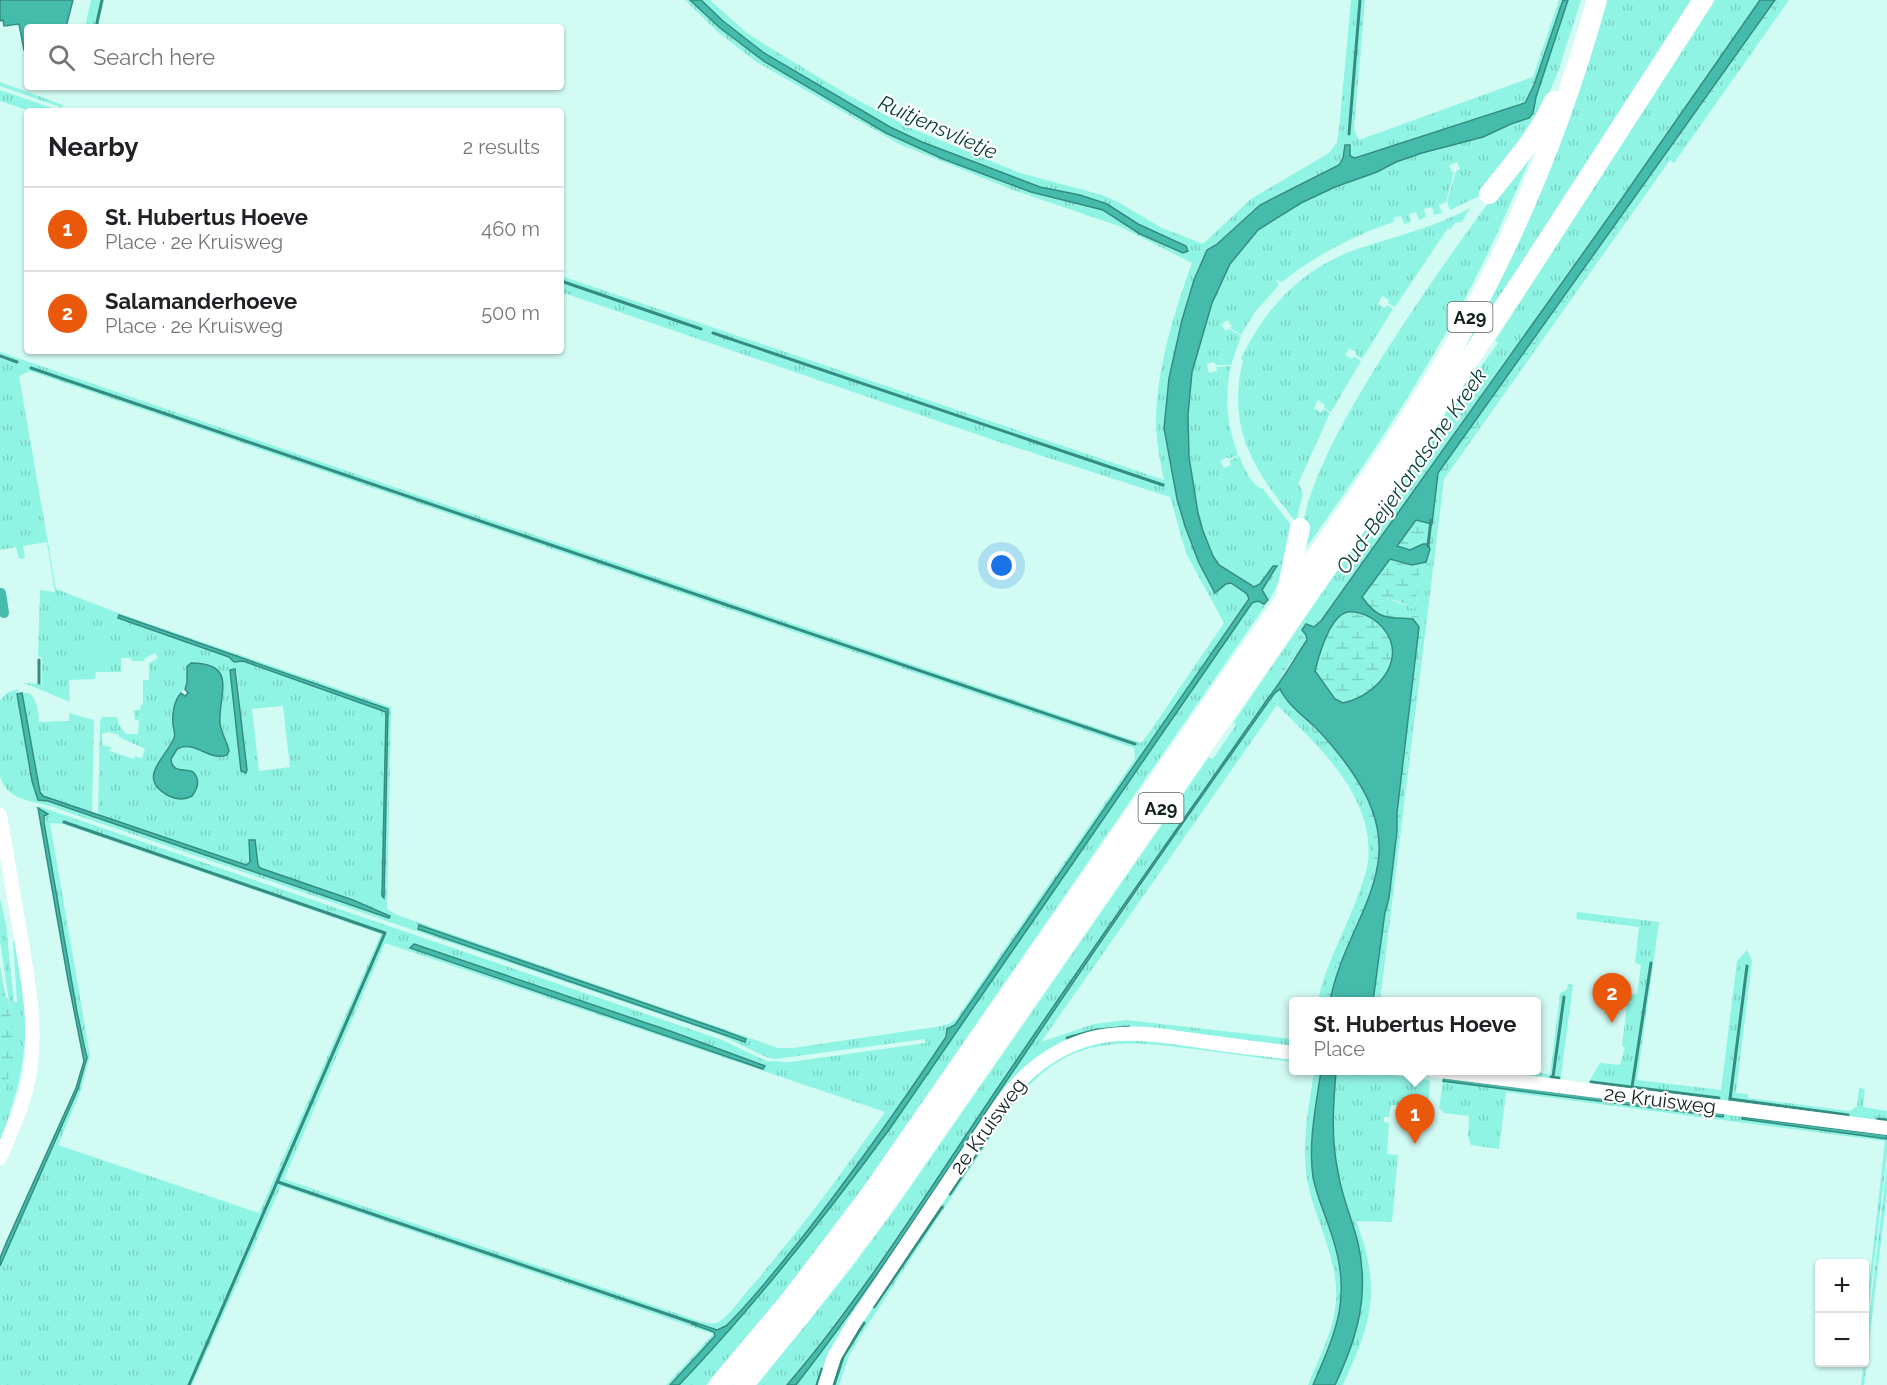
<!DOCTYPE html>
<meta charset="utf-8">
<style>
:root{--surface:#fff;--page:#f6f6f6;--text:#202124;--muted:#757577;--line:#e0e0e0;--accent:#ea580c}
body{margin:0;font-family:Raleway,sans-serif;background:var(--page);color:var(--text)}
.controls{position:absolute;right:18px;bottom:18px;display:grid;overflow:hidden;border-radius:6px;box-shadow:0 2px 4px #0004}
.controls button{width:54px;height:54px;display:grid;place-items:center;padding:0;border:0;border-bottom:2px solid var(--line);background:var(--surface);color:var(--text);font:30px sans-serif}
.you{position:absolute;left:1002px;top:566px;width:21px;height:21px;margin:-15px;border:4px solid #fff;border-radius:50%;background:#1a73e8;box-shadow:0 0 0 9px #1a73e833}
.badge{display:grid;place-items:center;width:39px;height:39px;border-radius:50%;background:var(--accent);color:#fff;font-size:20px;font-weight:700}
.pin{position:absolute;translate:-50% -50px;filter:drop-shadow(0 2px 3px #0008)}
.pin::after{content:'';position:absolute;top:32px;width:21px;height:18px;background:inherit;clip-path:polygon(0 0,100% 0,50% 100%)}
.popup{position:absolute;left:1289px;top:997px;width:252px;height:78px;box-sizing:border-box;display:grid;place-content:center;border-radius:6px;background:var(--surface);filter:drop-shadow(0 2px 4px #0005);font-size:20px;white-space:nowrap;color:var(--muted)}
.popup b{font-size:22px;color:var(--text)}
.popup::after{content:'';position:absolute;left:50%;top:100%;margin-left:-12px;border:12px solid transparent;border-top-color:var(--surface)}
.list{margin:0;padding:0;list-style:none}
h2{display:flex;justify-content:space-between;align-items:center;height:78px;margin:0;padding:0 24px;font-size:26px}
h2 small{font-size:20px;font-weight:400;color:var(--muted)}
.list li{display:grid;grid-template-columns:39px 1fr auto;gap:18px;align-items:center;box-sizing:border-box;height:84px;padding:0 24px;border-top:2px solid var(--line)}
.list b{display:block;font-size:22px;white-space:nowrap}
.list p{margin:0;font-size:20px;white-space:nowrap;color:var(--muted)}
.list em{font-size:20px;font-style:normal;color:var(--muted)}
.icon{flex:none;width:33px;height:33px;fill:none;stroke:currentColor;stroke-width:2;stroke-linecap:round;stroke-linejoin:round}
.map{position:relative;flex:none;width:1887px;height:1385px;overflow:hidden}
.search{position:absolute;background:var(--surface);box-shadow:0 2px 4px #0004;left:24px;top:24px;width:540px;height:66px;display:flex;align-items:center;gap:15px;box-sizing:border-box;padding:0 21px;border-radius:6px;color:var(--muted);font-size:22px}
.panel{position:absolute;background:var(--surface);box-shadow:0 2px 4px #0004;left:24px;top:108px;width:540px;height:246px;border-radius:6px}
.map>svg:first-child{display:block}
.grass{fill:url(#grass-tufts);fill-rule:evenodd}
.wetland{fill:url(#wetland-marsh)}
.garden{fill:#90f4e4}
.water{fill:#45bbac;stroke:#358d81;stroke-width:1.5;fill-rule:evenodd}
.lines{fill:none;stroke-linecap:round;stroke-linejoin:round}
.stream{stroke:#358d81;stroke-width:3}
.canal{stroke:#45bbac;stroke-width:10}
.minor{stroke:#fff;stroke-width:14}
.highway{stroke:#fff;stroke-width:20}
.labels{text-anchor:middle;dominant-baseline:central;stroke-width:4.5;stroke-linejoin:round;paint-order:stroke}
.shield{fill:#fff;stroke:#586462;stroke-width:1.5}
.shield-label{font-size:18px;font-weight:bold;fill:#11211e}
.street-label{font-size:20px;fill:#11211e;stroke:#fff}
.water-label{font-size:21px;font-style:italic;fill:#083f39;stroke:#fff}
</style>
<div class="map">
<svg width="1887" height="1385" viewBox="0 0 1887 1385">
<defs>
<pattern id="grass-tufts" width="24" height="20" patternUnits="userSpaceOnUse" patternTransform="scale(1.5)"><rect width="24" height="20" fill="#90f4e4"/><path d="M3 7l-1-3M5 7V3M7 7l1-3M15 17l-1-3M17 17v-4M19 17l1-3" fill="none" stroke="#7bd1c3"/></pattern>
<pattern id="wetland-marsh" width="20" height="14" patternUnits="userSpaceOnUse" patternTransform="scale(1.5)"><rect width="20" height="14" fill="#90f4e4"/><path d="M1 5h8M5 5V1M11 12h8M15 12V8" fill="none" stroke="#7bd1c3"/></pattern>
</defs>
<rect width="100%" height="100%" fill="#d1fbf3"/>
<g class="grass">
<polygon points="91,0 104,0 98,27 85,27"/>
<path d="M685,0H690L734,40L765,62L886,133L943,159L1031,192L1103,210L1140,234L1165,237L1138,224L1113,207L1080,195L1040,187L922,142L890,127L764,53L723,21L701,0H710L747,33L772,49L850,96L908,127L1020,173L1102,195L1118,202L1162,228L1203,244L1251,199L1329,153L1337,142L1339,130L1351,0H1365L1354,129L1359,140L1533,77L1559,0H1563L1534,85L1525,103L1355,158L1350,157V146L1346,145L1343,158L1339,165L1260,205L1216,245L1207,250L1194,280L1182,320L1169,378L1164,428L1177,499L1185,526L1199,563L1215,593L1226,584L1231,583L1247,594L1249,599L955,1025L947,1029L946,1037C898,1107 850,1176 798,1242C775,1271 752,1301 726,1326L717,1330L693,1322V1324L714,1331L715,1336L670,1385H666L713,1334L281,1186L192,1385H0V1266L81,1080L87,1063V1050L77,1012L44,823V816L47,812L42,811L41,808L32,807H41L70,817L722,1040L766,1061L790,1062L926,1043L925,1039L775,1059L766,1057L718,1034L53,807C31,800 7,801 0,776V700L7,693L18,689L25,741L38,800L48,801L388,918L390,916L353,900L260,868L249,848L250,862L246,865L98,815L100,722L102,717H117L119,725L126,734H138L139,720H135L134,710H140L141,705L143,704V680H149V663L158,658L155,653L144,659L145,661H132L131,658H121V672H96L95,679L69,680L70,702L24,683L42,684V658L38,656L40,590L55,592L47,542L23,546L25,558L19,559L16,547L0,550V358L16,363L17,361L0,355V352L1141,743L1149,733L1224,623L1186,553L1170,497L1008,445L561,292V276L1164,480C1160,460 1156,441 1156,420C1157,367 1174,313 1192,263L1119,226L1013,190L899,144L755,61L718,32ZM30,371L1100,736L1134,748L1135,759L956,1019L949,1024L942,1026L793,1048H778L397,915L387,909L391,707L118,613L56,589L19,376ZM119,616L388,709L383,898L386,712L243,661L234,662L229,657L118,618ZM191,663C239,663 218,696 220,724C221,735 232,745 227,756C209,762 194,739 177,749L171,759C171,770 180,770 189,770L195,792L190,797L178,799L156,766L174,737V708L178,696L187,685V669ZM234,669L237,672L246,773L241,771L230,670ZM283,706L290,767L259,771L252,709ZM108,732L119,735V737L145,749L142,758L135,756L134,759L110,751L111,747L102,745V734ZM50,823L63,824L381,934L259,1213L58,1145L81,1090L90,1056ZM420,926L719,1029L746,1039L744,1041L419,929ZM385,943L885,1112C843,1172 799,1231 751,1287C741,1297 729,1318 716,1323C708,1325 700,1321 693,1319L284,1179ZM414,944L753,1061L764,1066L763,1069L410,948Z"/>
<path d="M1568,0H1581L1558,72L1543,107L1491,186L1479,196L1450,210L1447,202L1456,171L1460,169L1457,162L1449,165L1452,172H1454L1446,202L1439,205L1442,213L1434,215L1432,207L1424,209L1426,217L1419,220L1416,212L1409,214L1411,222L1404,224L1401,216L1393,218L1394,222C1357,234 1312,257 1282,282L1276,280L1279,285L1255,312L1241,335L1230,328L1232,326L1227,320L1221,325L1226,331L1229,329L1241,336L1231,365H1216L1214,362L1207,364L1209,373L1217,371L1216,367L1231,366C1224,397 1227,425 1238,455L1229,459L1227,457L1220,461L1224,468L1231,465L1229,461L1239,456C1244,467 1251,486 1263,489L1292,526L1279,581L1269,601L1263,595L1262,590L1277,568H1271L1260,584L1254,587L1219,565L1213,556L1203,531L1198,513L1189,457L1188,415L1192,372L1212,303L1230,264L1258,230L1301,203L1336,187L1377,172L1395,162L1435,149L1483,137L1511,124L1529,118L1533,113L1536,97Z"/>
<polygon points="1604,0 1694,0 1524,264 1411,426 1438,385"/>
<polygon points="1715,0 1760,0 1616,207 1321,621 1314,627 1306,624 1299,633 1301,639 1267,693 1269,697 853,1300 787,1385 757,1385 853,1266 900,1202 1209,757 1212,759 1215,756 1236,725 1234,722 1477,366 1480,368 1498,343 1495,341"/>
<polygon points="1780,0 1789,0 1674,163 1670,160 1444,479 1380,1001 1377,1002 1396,865 1423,620 1420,617 1384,608 1380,606 1379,602 1389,599 1415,609 1420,571 1427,568 1431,560 1439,488 1444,474 1681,137"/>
<polygon points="0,82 63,105 61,111 30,111 0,101 0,90 58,110 60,107 0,86"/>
<path d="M1541,133C1515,193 1490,254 1458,311C1414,392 1363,468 1310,542L1301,554L1297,553C1301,535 1304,514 1310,496C1328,445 1357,397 1386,351C1434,276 1486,204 1541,133Z"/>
<path d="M1470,208L1462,222L1455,223L1450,230L1448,228L1395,307L1388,303L1389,300L1382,296L1378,304L1385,308L1387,305L1393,309L1362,359L1355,354L1356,352L1349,348L1345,355L1352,359L1354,356L1361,361L1331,412L1324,408L1325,405L1318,400L1314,408L1321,413L1323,409L1330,413L1298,484L1300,486L1303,494L1296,522C1255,471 1226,430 1243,360L1241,359C1263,311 1299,272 1349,252C1390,237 1432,229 1470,208Z"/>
<path d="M1257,600L1263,604L1267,603L856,1198L769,1311L706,1385H679C756,1304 825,1217 891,1127L1252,603Z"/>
<path d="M22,693H29C38,701 38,711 39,722L69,721V713L94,720L92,813L41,795Z"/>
<path d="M1278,696C1329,748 1396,805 1369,886C1357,926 1335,961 1326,1001H1318L1321,988C1330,957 1346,928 1357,898C1361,887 1366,874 1368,862C1375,796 1319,747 1277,705L1041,1042L1094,1024L1126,1020L1293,1039V1051L1116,1032L1020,1076L822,1385H796L893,1253L1017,1066L1235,749L1272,698Z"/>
<path d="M0,899L6,925L14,1002H17L13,941H15C19,967 24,993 25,1019C27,1062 15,1101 0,1141V1104L10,1066L11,1015L0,941Z"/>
<polygon points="1577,912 1659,922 1637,1080 1721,1090 1737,961 1747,950 1752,961 1736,1093 1748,1094 1748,1098 1850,1111 1857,1106 1859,1088 1865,1089 1863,1107 1887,1111 1887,1126 1589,1086 1590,1080 1600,1063 1620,1065 1625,1047 1622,1046 1627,1004 1625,1004 1626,995 1637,994 1641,965 1635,963 1639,927 1576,919"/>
<polygon points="1568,984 1573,985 1560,1083 1489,1071 1521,1072 1506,1071 1530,1070 1550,1075 1560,994 1567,989"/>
<path d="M1115,1037L1293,1056V1062C1260,1058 1226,1053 1193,1049C1114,1038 1065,1037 1012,1105L861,1335L849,1356L839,1385H827L861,1317L866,1318L870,1311L867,1306L941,1200L943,1202L946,1199L943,1194L1002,1104L1020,1091L1052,1058Z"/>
<path d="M1321,1070C1318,1097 1311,1125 1311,1152C1312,1183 1325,1211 1334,1240C1351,1296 1336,1334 1313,1385H1308C1319,1357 1335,1329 1336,1299C1338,1258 1316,1222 1308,1184C1300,1146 1309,1108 1314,1071Z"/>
<path d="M1338,1071H1359L1429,1080L1430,1082L1428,1107L1391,1105L1389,1117H1384V1122L1389,1123L1387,1154L1398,1155L1392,1222L1356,1221C1382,1289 1372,1321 1343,1385H1335C1354,1344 1369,1298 1360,1252C1354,1225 1343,1199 1338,1172C1331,1138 1333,1106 1336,1072Z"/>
<polygon points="1445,1075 1887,1131 1887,1135 1742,1117 1742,1119 1887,1139 1887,1154 1865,1339 1865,1320 1885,1141 1506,1092 1499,1149 1471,1145 1468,1136 1469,1116 1444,1113 1439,1108 1443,1081 1723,1117 1723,1115 1444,1078"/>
<polygon points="1887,1165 1887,1192 1864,1385 1861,1385"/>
</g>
<g class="wetland">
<path d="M1775,0H1780L1681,137L1444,474L1439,488L1431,560L1427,568L1420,571L1415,609C1403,604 1391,595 1379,602L1380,606L1384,608L1420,617L1423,620L1396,865L1377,1002L1373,1001L1385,912L1389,898L1397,831V813L1419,627L1413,619C1386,617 1381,621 1362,598L1390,559L1426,562L1430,549L1423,544L1412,550L1396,546L1416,520L1432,524L1438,473Z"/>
<path d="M1347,612C1360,611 1371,616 1380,625C1408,653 1384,685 1356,700L1354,719L1337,700L1315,671C1319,655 1329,617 1347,612Z"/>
<path d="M1302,630L1306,635L1307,640C1300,650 1281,672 1280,683C1279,688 1282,693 1285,697C1327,740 1386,792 1379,859C1378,875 1371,892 1365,907C1353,938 1336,968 1330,1001H1326L1330,982L1370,885C1391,800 1332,751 1278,697L1274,699L1269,697L1267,693L1301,639L1299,633Z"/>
<path d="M0,966L6,998H8C15,1033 14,1071 0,1104Z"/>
</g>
<path class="garden" d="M102,626H106C109,632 106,636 104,643C102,647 104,652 103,656L90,670L85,671L91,662L93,649L99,641L98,633Z"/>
<g class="water">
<polygon points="0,0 73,0 66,27 27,27 27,49 24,50 19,24 4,26 3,20 0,21"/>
<polygon points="690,0 701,0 723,21 764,53 890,127 922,142 1040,187 1080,195 1107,204 1138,224 1186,246 1188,251 1183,253 1140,234 1103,210 1031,192 943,159 886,133 765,62 720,28"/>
<path d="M1563,0H1568L1536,97L1533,113L1529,118L1511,124L1483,137L1422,153L1396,162L1377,172L1335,187L1301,203L1258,230L1230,264L1212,303L1192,372L1188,415L1189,457L1198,513L1203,531L1213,556L1219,565L1254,587L1260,584L1273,566H1277L1262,590L1268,600L1264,604L1258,601L1252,603L891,1127C825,1217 756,1304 679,1385H670L715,1336L714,1332L692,1324L693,1322L717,1330L726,1326C753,1300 777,1268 801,1239C852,1174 900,1106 946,1037L947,1029L955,1025L1249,599L1247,594L1231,583L1226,584L1215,593L1199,563L1185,526L1177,499L1164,428L1169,378L1182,320L1194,280L1207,250L1216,245L1260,205L1339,165L1343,158L1345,145H1350V156L1355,158L1525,103L1534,85Z"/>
<path d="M1760,0H1775L1438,473L1432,524L1416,520L1397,546L1410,550L1423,544H1428L1430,549L1426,562L1412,565L1390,559L1362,597C1379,621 1388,617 1413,619L1419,627L1397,813V831L1389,898L1385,912L1373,1001H1330C1347,914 1417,865 1352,772C1341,756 1328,740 1314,726C1302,715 1287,704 1280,689L1274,694C1187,816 1102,939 1018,1064C945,1172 876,1282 796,1385H787C862,1297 923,1199 987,1104C1079,967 1175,832 1269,697C1283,679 1294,659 1307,640L1306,635L1302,630L1306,624L1314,627L1321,621L1616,207ZM1347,612C1358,611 1368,615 1377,622C1413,653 1380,695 1343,703L1335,699L1315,671C1319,655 1329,617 1347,612Z"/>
<polygon points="119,615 388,709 384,898 382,896 386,712 243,661 234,662 229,657 118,618"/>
<path d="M191,663C239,663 218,695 220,723C221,733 227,741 229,751L227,755C209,762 194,739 177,749L171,759C172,773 183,768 193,772C200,779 198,788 192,796C185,800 177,800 169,796C135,778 166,758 174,738C176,733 173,729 173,724C172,714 174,701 181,693L185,696L188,693L185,689L187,683V667Z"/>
<polygon points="235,669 247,770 246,773 241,771 230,670"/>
<polygon points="22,693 40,792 43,796 246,865 250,862 249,840 255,840 258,865 260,868 353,900 390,916 389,918 48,801 38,800 32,781 17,694"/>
<polygon points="38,808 48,814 44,816 44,823 77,1012 87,1058 78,1089 0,1266 0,1258 7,1241 76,1088 84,1061 68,980"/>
<polygon points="419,925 719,1029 746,1039 745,1042 418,929"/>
<polygon points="414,944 670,1031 765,1066 763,1069 410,948"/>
<path d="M1321,1071H1338L1336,1072C1333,1106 1331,1139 1338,1172C1342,1197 1352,1219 1358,1243C1370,1296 1357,1338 1335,1385H1313C1336,1331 1352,1298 1333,1239C1327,1218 1317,1198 1313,1177C1308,1142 1316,1106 1321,1071Z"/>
<polygon points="1444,1078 1724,1114 1723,1117 1443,1081"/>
<polygon points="1742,1117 1887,1135 1887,1139 1742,1119"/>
</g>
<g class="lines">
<g class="stream">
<polyline points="96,27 102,0"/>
<polyline points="1349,134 1360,0"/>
<polyline points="561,281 701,329"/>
<polyline points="713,333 1163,485"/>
<polyline points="0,356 17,362"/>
<polyline points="31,368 1135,744"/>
<polyline points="1428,546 1431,520"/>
<polyline points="39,660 39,683"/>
<polyline points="64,822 385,933 189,1385"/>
<polyline points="1067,1038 1096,1030 1129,1027"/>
<polyline points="1551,1077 1559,1078"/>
<polyline points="1553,1077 1564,997"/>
<polyline points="1591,1082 1719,1098"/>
<polyline points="1632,1087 1651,963"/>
<polyline points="1730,1099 1747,966"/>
<polyline points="1730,1099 1848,1115"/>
<polyline points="1878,1119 1887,1120"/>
<polyline points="278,1182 696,1324"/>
<polyline points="950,1194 1015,1096"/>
<polyline points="874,1307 942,1207"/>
<polyline points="817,1385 822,1369"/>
<polyline points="834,1385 843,1357 864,1323"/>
</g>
<polyline class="canal" points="1,593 4,613"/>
<g class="minor">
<path d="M0,815C7,854 13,893 20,932C28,979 37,1025 30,1072C25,1102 12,1130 0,1158"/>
<polyline points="1432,1070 1887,1128"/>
<path d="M825,1385L834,1357L854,1323L1000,1105C1028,1065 1070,1036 1121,1034C1145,1032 1170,1037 1194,1040C1227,1045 1260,1049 1294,1053"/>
</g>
<g class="highway">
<path d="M1489,194C1513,164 1538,136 1554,101"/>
<polyline points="1287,591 1300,528"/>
<path d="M719,1385L792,1298L870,1195C986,1029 1101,863 1217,697C1292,589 1372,483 1440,370C1509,255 1561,129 1597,0"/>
<polyline points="743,1385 800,1316 878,1214 1414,442 1528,271 1703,0"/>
</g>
</g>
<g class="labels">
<g class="shield">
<rect x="1447.5" y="302" width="45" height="30" rx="4.5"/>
<rect x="1138.5" y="793" width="45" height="30" rx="4.5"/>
</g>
<g class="shield-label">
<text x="1470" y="317">A29</text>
<text x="1161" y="808">A29</text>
</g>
<g class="street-label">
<text transform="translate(1660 1100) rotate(7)">2e Kruisweg</text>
<text transform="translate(988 1126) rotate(-54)">2e Kruisweg</text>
</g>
<g class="water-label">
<text transform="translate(938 127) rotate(24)">Ruitjensvlietje</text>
<text transform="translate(1411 471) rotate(-55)">Oud-Beijerlandsche Kreek</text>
</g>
</g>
</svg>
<div class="controls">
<button>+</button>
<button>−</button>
</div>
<div class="you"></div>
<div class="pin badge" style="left:1415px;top:1144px">1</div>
<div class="popup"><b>St. Hubertus Hoeve</b>Place</div>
<div class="pin badge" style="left:1612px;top:1023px">2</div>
<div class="search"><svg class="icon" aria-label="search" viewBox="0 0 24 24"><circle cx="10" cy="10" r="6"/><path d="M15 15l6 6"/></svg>Search here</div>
<section class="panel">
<h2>Nearby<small>2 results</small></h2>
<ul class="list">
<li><span class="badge">1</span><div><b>St. Hubertus Hoeve</b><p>Place · 2e Kruisweg</p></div><em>460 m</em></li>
<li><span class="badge">2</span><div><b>Salamanderhoeve</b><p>Place · 2e Kruisweg</p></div><em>500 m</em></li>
</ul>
</section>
</div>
